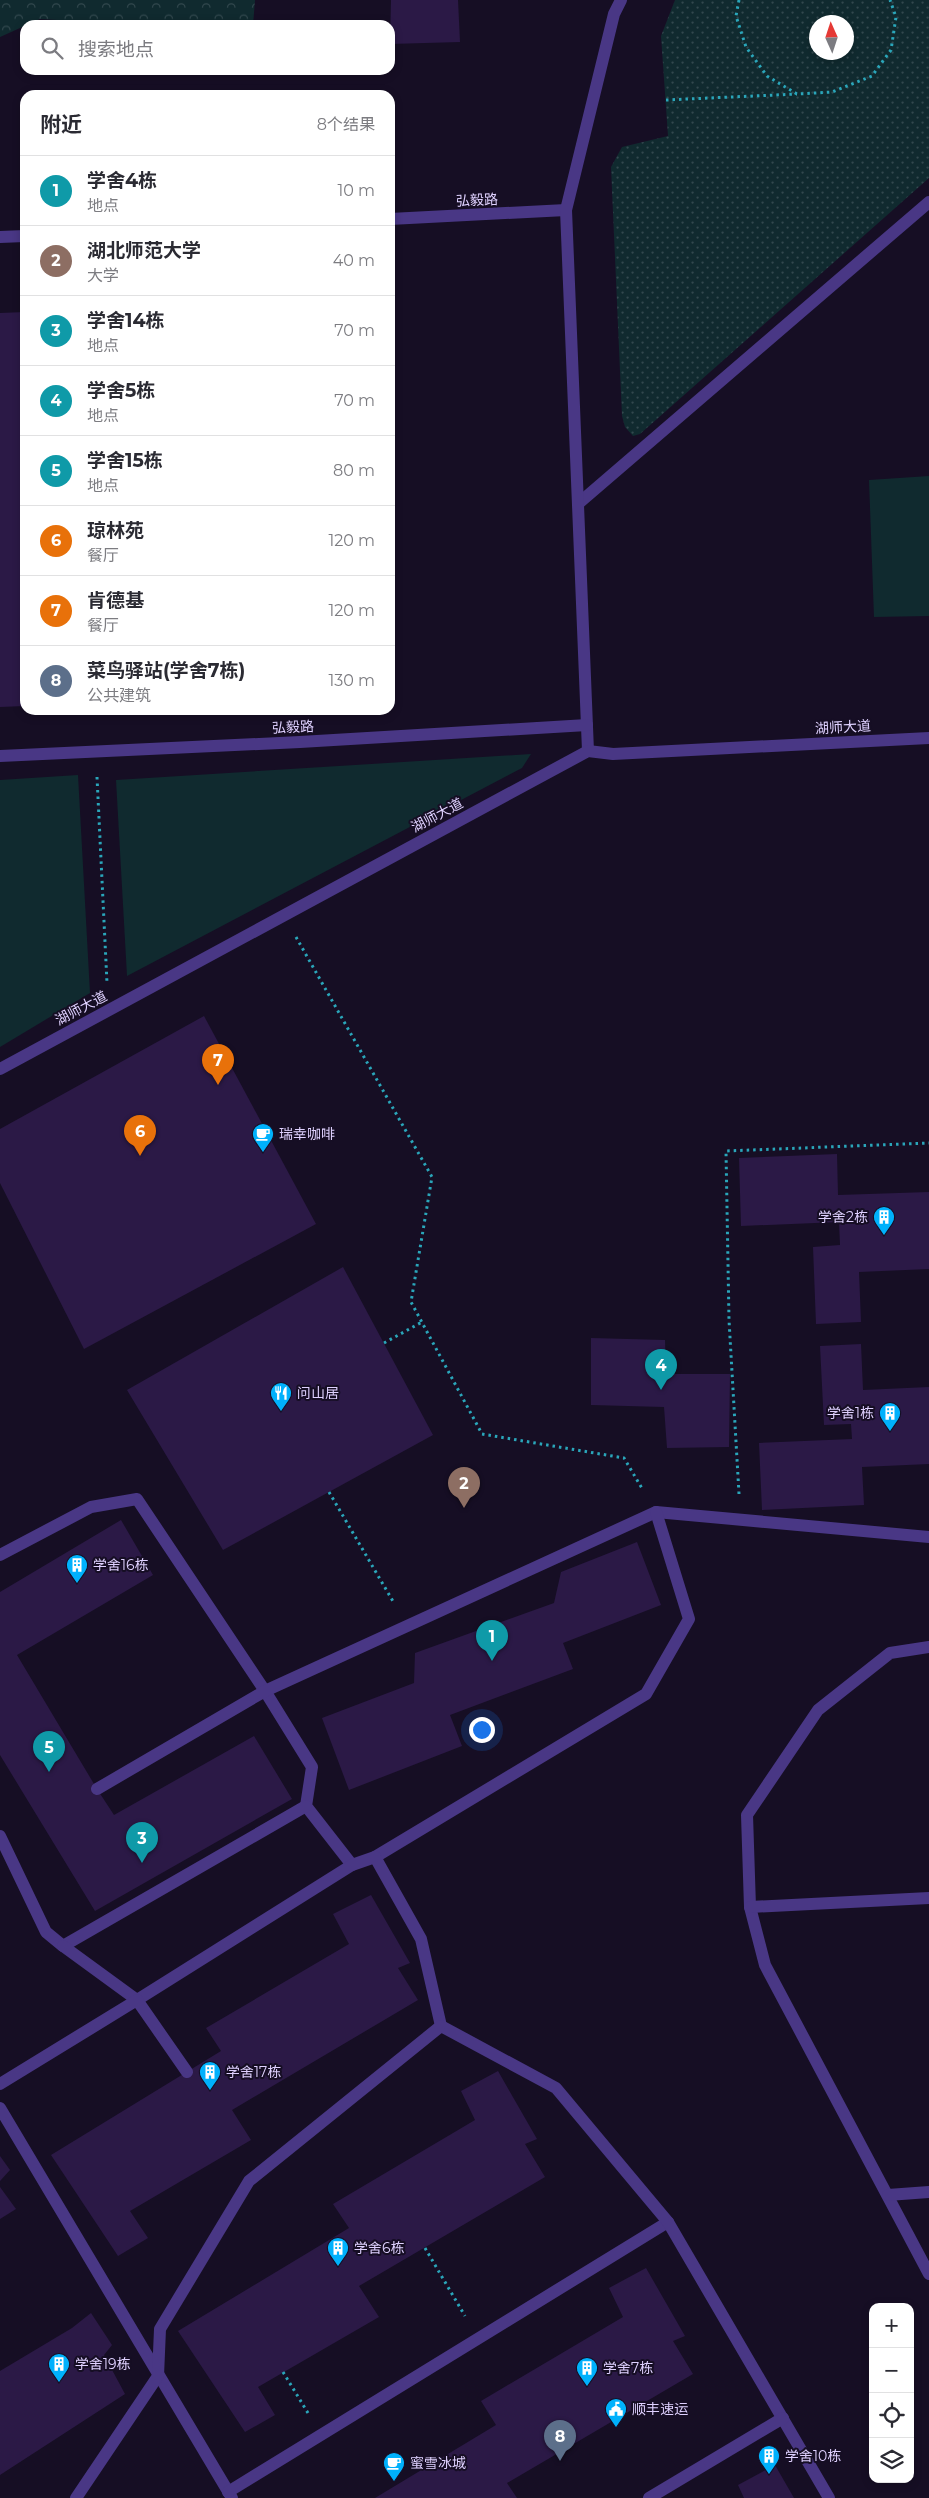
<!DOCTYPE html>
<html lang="zh">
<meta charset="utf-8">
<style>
:root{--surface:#fff;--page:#f2f2f3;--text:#2b2b33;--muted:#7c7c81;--line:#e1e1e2;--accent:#0b8043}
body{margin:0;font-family:Montserrat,"Noto Sans SC",sans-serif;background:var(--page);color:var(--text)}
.controls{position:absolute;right:15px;bottom:15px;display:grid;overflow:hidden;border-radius:10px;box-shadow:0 2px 8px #0003}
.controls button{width:45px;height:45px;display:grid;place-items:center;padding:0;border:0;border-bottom:1px solid var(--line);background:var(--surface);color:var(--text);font:25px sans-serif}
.compass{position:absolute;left:809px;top:15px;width:45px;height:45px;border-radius:50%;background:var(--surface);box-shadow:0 2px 8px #0003;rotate:357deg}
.you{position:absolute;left:481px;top:1729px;width:18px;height:18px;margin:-12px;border:4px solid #fff;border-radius:50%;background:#1a73e8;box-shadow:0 0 0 8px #1a73e833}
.badge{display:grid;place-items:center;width:32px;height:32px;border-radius:50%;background:var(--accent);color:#fff;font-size:16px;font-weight:700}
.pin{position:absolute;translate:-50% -41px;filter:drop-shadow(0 1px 2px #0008)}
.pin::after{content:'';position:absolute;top:26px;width:18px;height:15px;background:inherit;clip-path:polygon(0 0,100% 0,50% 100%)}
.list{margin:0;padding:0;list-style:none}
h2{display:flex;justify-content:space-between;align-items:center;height:65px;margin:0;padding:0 20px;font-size:21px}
h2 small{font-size:16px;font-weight:400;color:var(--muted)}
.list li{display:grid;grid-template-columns:32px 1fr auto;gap:15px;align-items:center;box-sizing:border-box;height:70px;padding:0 20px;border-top:1px solid var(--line)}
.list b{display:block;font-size:19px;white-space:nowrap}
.list p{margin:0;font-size:16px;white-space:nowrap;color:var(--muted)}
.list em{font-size:16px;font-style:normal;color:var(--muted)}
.icon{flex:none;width:28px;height:28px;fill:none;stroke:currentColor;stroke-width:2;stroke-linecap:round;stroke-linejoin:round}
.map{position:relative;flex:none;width:929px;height:2498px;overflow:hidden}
.search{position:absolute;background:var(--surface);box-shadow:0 2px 8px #0003;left:20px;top:20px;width:375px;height:55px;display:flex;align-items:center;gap:12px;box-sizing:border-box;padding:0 18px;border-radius:15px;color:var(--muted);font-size:19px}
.panel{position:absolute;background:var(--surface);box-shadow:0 2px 8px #0003;left:20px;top:90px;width:375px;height:625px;border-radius:15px}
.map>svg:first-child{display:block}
.grass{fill:#102a2f}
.forest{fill:url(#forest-crowns)}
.garden{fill:url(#garden-dots);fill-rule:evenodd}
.building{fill:#2b1946}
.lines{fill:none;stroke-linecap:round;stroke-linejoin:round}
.path{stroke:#2aa6ba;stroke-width:3;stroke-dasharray:2.5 4;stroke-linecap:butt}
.lane{stroke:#493785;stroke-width:12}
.street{stroke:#493785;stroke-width:12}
.labels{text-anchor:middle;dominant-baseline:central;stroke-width:4;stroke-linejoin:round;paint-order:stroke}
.street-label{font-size:14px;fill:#dfd1ff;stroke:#160e24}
.poi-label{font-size:14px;fill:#dfd1ff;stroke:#160e24;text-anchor:start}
</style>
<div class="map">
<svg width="929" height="2498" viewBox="0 0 929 2498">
<defs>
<pattern id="forest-crowns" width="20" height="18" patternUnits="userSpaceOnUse" patternTransform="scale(1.25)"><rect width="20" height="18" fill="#102a2f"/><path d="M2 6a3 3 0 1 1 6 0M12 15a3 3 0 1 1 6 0" fill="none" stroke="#32484e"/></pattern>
<pattern id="garden-dots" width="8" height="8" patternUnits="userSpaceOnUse" patternTransform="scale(1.25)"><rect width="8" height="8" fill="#102a2f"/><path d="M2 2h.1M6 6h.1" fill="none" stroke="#32484e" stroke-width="1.8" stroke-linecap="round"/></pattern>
</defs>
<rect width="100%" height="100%" fill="#160e24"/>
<g class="grass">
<polygon points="929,476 929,616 874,617 869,480"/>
<polygon points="531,754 522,768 127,976 116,780"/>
<polygon points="78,775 90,993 0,1047 0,780"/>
</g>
<polygon class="forest" points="0,0 255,0 253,25 143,25 40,19 0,37"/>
<path class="garden" d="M675,0H929V178L640,434L633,436L625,427L622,416L611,167L622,147L668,136L661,36ZM816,22H846V52H816Z"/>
<g class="building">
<polygon points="391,0 458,0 460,42 390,44"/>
<polygon points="25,312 25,706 0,707 0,313"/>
<polygon points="204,1016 316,1224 84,1349 0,1183 0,1129"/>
<polygon points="837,1154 838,1195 929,1192 929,1269 859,1272 861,1322 816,1324 813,1247 840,1245 839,1222 741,1226 739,1158"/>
<polygon points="343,1267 433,1435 223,1550 127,1390"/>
<polygon points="591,1338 665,1340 666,1374 730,1374 729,1447 667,1448 664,1407 591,1405"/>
<polygon points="861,1344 863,1390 929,1387 929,1464 862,1467 864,1505 762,1510 759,1443 852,1439 851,1424 824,1425 820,1346"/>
<polygon points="121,1520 153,1575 17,1655 97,1789 114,1815 254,1736 292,1799 95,1911 0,1755 0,1592"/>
<polygon points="637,1542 661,1605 563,1643 573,1669 450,1715 462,1746 349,1790 322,1718 414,1683 415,1653 554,1603 561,1572"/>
<polygon points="371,1895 410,1963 398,1968 418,2000 232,2110 251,2140 130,2211 148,2238 118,2256 51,2155 221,2051 206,2028 349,1944 333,1914"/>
<polygon points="498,2071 537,2139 525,2144 545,2177 359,2286 379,2317 258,2387 275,2415 245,2432 178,2331 349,2228 333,2204 475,2120 461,2091"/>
<polygon points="0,2156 10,2170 0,2181"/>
<polygon points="0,2187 16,2209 0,2219"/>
<polygon points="646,2268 685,2336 673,2341 693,2374 507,2483 517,2498 375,2498 496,2425 481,2401 623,2317 609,2288"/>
<polygon points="91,2313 112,2345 104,2355 125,2394 0,2475 0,2371 72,2328"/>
<polygon points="775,2465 794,2498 744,2498 738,2485"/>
</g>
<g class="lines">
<g class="path">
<polyline points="739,0 736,16 746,47 767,76 797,94 832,92 872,76 891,50 896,17 890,0"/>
<polyline points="666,100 797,94"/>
<polyline points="97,777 107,983"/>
<polyline points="296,937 432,1177 411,1302 482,1434 624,1458 643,1490"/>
<polyline points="384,1343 422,1322"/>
<polyline points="329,1492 394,1603"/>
<polyline points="739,1494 729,1320 726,1151 929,1143"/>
<polyline points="425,2248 465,2316"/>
<polyline points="283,2372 308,2413"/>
</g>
<g class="lane">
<polyline points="390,219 566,210"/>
<polyline points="0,237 25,236"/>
<polyline points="579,503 929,202"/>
<polyline points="588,751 566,210 614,14 621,0"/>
<polyline points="0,756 300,742 587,725"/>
<polyline points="0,1069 588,751 613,754 929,738"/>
</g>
<g class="street">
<polyline points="0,1555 91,1507 137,1499 265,1691 312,1767 306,1806 352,1865"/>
<polyline points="929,1647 890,1653 818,1710 747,1815 750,1907 765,1965 929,2274"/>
<polyline points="97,1789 265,1691 656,1512 929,1537"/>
<polyline points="0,1836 46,1932 63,1946 306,1806"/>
<polyline points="375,1857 646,1694 689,1619 656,1512"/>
<polyline points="750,1907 929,1898"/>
<polyline points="63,1946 137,2000 352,1865 375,1857 421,1939 441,2026"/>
<polyline points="0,2084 137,2000 187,2072"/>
<polyline points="0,2108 232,2498"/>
<polyline points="888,2195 929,2192"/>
<polyline points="228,2492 668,2222"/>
<polyline points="76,2498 158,2376 160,2329 249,2181 441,2026 556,2088 668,2222 829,2498"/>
<polyline points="649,2498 783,2418"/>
</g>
</g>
<defs>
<g id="cafe-pin" transform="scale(1.125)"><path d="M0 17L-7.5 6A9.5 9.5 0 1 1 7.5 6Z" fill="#00b1fc" stroke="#160e24"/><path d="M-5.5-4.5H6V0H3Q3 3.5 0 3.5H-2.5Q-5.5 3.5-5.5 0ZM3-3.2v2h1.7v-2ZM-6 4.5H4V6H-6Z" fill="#fff"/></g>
<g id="building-pin" transform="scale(1.125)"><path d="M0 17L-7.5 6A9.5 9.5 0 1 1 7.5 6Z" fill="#00b1fc" stroke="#160e24"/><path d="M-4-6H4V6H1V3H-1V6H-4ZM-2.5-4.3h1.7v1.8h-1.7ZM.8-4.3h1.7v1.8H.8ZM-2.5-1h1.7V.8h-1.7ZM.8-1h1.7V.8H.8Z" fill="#fff"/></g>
<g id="restaurant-pin" transform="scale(1.125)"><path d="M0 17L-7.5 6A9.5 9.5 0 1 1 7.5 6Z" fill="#00b1fc" stroke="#160e24"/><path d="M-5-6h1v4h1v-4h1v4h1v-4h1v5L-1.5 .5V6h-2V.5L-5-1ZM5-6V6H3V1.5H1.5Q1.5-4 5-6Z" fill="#fff"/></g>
<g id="civic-pin" transform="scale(1.125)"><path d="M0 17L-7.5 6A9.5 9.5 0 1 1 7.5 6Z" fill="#00b1fc" stroke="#160e24"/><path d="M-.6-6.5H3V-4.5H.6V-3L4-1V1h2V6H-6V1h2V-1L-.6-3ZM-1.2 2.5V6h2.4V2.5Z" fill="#fff"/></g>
</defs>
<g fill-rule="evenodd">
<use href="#cafe-pin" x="263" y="1134"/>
<use href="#building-pin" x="884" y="1217"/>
<use href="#restaurant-pin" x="281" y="1393"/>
<use href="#building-pin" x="890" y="1413"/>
<use href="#building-pin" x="77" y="1565"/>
<use href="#building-pin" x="210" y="2072"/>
<use href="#building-pin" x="338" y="2248"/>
<use href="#building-pin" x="59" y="2364"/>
<use href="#building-pin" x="587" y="2368"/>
<use href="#civic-pin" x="616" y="2409"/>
<use href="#building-pin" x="769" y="2456"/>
<use href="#cafe-pin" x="394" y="2463"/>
</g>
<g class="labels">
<g class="street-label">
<text transform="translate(477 200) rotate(-3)">弘毅路</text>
<text transform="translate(293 727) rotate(-3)">弘毅路</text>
<text transform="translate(843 727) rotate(-3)">湖师大道</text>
<text transform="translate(437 815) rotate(-28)">湖师大道</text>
<text transform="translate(81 1008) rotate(-28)">湖师大道</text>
</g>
<g class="poi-label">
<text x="279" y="1134">瑞幸咖啡</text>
<text x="868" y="1217" text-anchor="end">学舍2栋</text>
<text x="297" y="1393">问山居</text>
<text x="874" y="1413" text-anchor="end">学舍1栋</text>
<text x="93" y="1565">学舍16栋</text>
<text x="226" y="2072">学舍17栋</text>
<text x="354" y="2248">学舍6栋</text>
<text x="75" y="2364">学舍19栋</text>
<text x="603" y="2368">学舍7栋</text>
<text x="632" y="2409">顺丰速运</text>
<text x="785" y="2456">学舍10栋</text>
<text x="410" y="2463">蜜雪冰城</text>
</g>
</g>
</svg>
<div class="controls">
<button>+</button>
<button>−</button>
<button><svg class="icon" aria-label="locate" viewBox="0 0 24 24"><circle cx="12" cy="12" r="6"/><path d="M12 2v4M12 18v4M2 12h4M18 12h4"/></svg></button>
<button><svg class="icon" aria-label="layers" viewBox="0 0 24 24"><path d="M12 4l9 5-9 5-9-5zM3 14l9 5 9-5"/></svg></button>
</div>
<svg class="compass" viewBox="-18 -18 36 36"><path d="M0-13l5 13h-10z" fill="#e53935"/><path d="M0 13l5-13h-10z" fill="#7c7c81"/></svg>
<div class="you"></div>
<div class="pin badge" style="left:492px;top:1661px;background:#0f9aa8">1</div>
<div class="pin badge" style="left:464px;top:1508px;background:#8d6e63">2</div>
<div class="pin badge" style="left:142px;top:1863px;background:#0f9aa8">3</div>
<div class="pin badge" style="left:661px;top:1390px;background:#0f9aa8">4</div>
<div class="pin badge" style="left:49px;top:1772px;background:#0f9aa8">5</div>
<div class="pin badge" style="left:140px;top:1156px;background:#e8710a">6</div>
<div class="pin badge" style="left:218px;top:1085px;background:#e8710a">7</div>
<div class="pin badge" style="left:560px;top:2461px;background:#5c6f8a">8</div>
<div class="search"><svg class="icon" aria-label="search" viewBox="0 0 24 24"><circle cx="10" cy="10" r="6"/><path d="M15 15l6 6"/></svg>搜索地点</div>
<section class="panel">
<h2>附近<small>8个结果</small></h2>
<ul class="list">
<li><span class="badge" style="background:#0f9aa8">1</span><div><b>学舍4栋</b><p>地点</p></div><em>10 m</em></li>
<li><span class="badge" style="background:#8d6e63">2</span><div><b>湖北师范大学</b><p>大学</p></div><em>40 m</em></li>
<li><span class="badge" style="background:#0f9aa8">3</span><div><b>学舍14栋</b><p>地点</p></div><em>70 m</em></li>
<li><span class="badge" style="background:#0f9aa8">4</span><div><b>学舍5栋</b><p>地点</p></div><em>70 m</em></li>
<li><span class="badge" style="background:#0f9aa8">5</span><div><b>学舍15栋</b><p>地点</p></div><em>80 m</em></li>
<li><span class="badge" style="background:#e8710a">6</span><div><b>琼林苑</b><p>餐厅</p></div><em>120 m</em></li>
<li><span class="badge" style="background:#e8710a">7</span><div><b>肯德基</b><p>餐厅</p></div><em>120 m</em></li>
<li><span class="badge" style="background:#5c6f8a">8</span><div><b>菜鸟驿站(学舍7栋)</b><p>公共建筑</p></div><em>130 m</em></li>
</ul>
</section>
</div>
